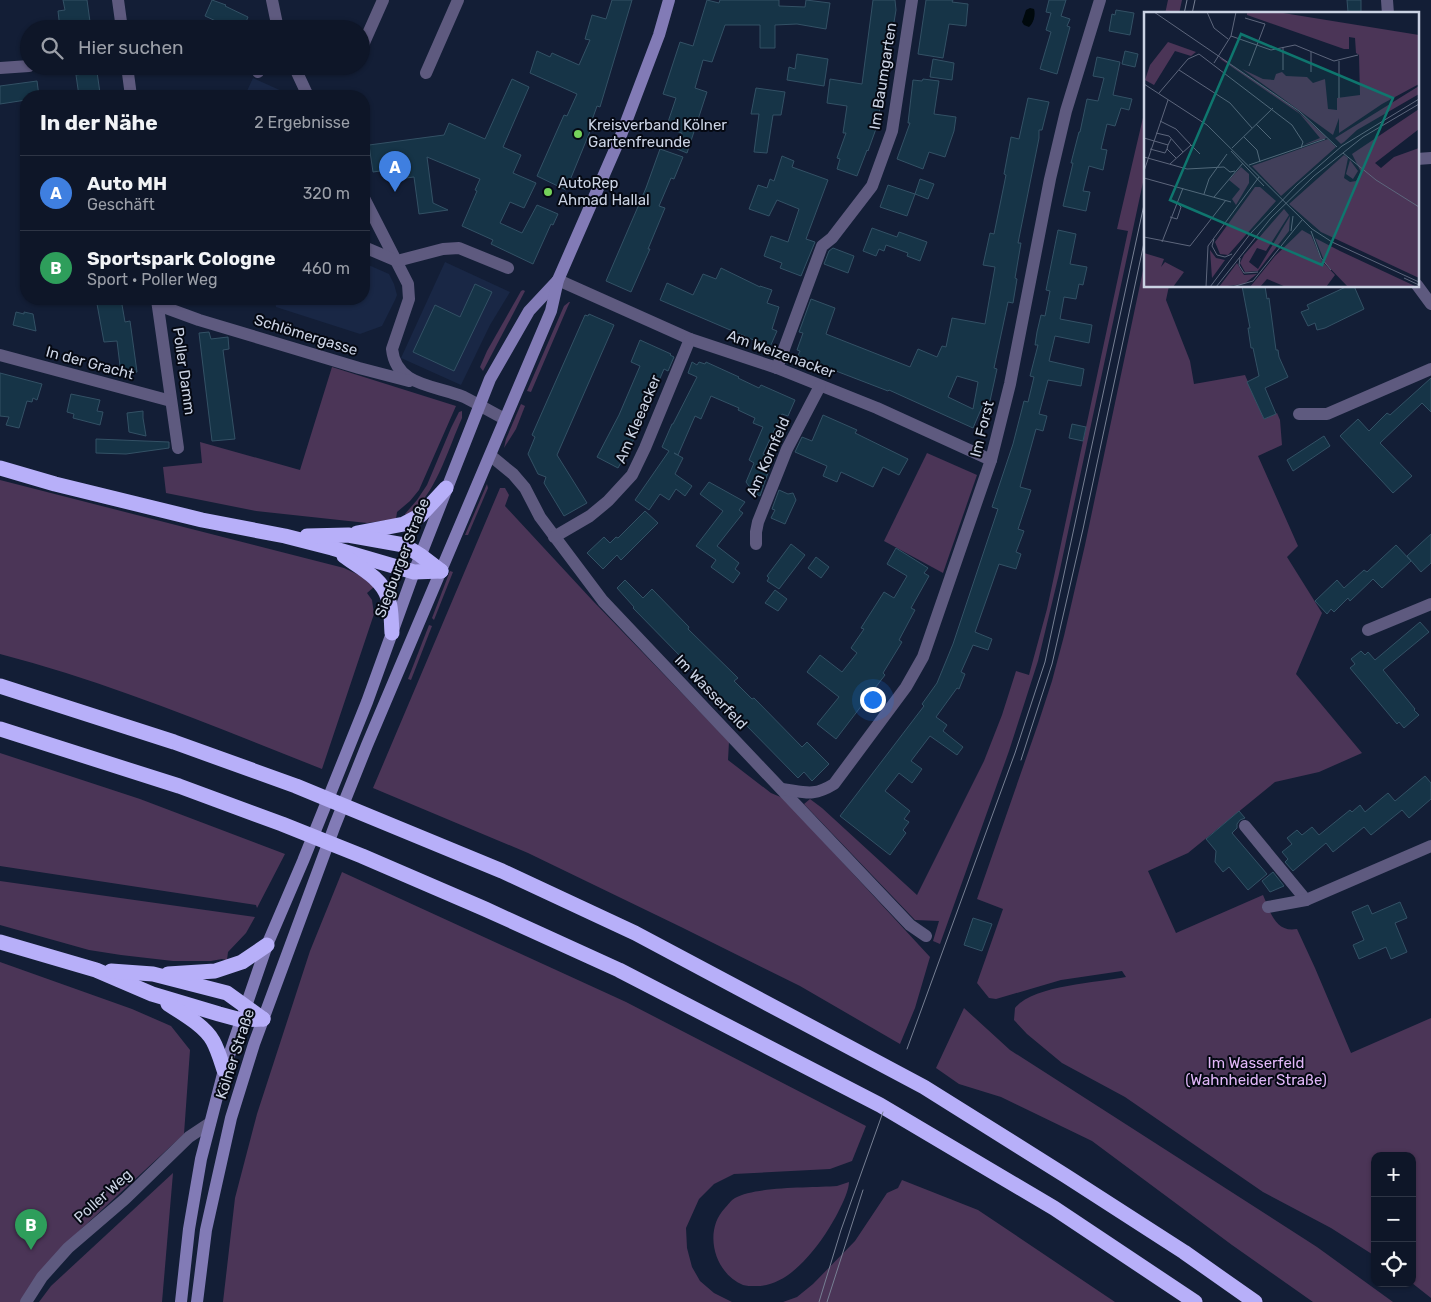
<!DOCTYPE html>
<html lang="de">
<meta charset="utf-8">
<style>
:root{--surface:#0e1628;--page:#171f30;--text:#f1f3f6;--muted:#9b9fa8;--line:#2e3545;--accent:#0f766e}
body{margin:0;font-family:Rubik,sans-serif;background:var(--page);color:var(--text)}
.controls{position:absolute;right:15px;bottom:15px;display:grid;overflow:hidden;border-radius:10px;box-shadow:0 1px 4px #0004}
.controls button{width:45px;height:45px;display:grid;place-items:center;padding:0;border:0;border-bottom:1px solid var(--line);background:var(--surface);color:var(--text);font:25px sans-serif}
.you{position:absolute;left:872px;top:699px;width:18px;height:18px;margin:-12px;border:4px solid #fff;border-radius:50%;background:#1a73e8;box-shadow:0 0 0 8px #1a73e833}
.badge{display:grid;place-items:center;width:32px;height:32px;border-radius:50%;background:var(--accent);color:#fff;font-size:16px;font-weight:700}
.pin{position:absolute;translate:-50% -41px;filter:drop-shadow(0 1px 2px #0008)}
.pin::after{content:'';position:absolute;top:26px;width:18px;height:15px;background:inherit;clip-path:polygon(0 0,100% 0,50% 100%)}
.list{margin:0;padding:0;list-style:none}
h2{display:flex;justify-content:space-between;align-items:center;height:65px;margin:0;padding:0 20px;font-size:21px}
h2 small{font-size:16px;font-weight:400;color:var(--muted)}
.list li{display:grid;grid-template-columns:32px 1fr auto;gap:15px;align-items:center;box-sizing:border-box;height:75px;padding:0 20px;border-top:1px solid var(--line)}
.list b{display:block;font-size:19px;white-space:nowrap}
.list p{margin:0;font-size:16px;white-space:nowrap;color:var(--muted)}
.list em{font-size:16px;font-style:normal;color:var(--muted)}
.icon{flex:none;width:28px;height:28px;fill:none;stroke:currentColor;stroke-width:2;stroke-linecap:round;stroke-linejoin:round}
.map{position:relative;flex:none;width:1431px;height:1302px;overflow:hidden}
.search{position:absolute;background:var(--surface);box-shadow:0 1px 4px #0004;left:20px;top:20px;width:350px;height:55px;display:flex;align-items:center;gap:12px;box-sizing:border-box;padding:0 18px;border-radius:28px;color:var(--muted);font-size:19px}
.panel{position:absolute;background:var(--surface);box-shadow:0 1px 4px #0004;left:20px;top:90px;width:350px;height:215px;border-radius:20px}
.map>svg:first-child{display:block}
.built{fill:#192745}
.green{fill:#4b3557}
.water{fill:#00090d}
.building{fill:#163447;stroke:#335165;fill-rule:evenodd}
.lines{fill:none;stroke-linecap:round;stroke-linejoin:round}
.street{stroke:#5e5a7f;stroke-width:12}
.secondary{stroke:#827bb6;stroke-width:12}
.highway{stroke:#b7aff9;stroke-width:15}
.tram{stroke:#767f93;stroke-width:1}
.poi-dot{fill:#75d25b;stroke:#050913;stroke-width:2}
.labels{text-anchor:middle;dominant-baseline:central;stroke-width:4;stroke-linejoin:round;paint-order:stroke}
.street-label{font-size:15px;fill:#cbd3e4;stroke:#050913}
.poi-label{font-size:15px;fill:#cbd3e4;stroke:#050913;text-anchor:start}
.park-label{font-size:15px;fill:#e1b7f8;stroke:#050913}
.inset-road{fill:none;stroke:#5d667c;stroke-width:1}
.view{fill:#0f766e;fill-opacity:0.15;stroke:#0f766e;stroke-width:2.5}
.inset-edge{fill:none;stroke:#cbd3e4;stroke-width:2.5}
</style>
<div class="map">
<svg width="1431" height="1302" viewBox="0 0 1431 1302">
<rect width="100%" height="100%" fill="#131e36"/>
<g class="built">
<polygon points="253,78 293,96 248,96 247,91"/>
<polygon points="445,262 510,292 490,325 461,385 401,358"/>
<polygon points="364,263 389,274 394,284 397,295 395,300 382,326 360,334 276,307 275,299 364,299"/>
</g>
<g class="green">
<polygon points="1168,0 1182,0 1179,14 1165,14"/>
<polygon points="1145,109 1145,173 1059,574 1038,661 1009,751 940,944 933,941 939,921 915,920 804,804 810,799 822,808 917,895 984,761 1002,715 1016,671 1029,675 1047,609 1128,231 1117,229"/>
<path d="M1145,261V286H1169L1166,300L1190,361L1194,384L1245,375L1264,419L1277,413L1280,420L1282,445L1258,456L1298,546L1287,557L1322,613L1296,674L1362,753L1319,772L1275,782L1188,853L1148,871L1176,933L1263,895C1270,911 1275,933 1297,929L1315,968L1351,1053L1431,1018V1298L1412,1283V1156H1375V1256L1331,1228L1263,1192L1125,1097L1062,1063L1027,1034L1014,1020L1015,1008C1033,985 1097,983 1126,977L1122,971L1061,980L996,999L989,998L977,983L1003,909L977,899L1038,724L1052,681L1064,636L1085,545Z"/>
<polygon points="523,290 525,291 483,371 480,367 487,351 521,291"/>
<polygon points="569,302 570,302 568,306 531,392 527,391 564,306"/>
<polygon points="332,367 456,406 419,490 410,501 397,512 396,519 367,523 256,511 166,493 163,467 202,463 200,442 300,470"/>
<polygon points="521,404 525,406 516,429 504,448 506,439"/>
<path d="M462,411V418C448,449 435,497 407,516L405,514L417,500L427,485L451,428L459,412Z"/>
<polygon points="927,453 977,475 943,573 884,541"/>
<path d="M0,480L344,568L361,576L374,587L367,593L372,600L374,614L322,769C216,727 111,683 0,654Z"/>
<polygon points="487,484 488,488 468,535 465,535"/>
<polygon points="500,488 505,488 509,495 505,506 593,601 729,742 728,760 771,793 783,798 930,957 915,1008 900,1044 800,986 681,927 528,853 373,788"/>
<polygon points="450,571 453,572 434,620 432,618"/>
<polygon points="429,625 432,626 411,680 408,679"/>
<polygon points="0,753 140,799 285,854 257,908 256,905 0,866"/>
<polygon points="342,872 626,1002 866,1126 852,1161 830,1169 734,1174 714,1184 699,1199 686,1228 687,1248 692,1267 700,1281 714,1293 732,1302 223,1302 235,1198 257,1114 310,951"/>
<polygon points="0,881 255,917 246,933 228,952 227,960 222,959 211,961 173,961 121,955 89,950 0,925"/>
<polygon points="0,962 132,1009 171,1026 190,1050 184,1134 79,1231 20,1302 0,1302"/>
<polygon points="964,1008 1010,1050 1317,1247 1393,1302 1313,1302 1232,1245 1092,1141 1001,1097 959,1084 936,1068"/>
<polygon points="173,1173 162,1302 39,1302 51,1286"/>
<polygon points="902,1180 978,1210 1115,1302 783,1302 797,1297 813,1284 855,1241 887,1193 898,1188"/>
<path d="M849,1182C849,1196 828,1232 819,1243C804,1263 782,1287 755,1286C751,1286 746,1286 743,1285C714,1273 703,1231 725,1208C728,1205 731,1200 735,1198C756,1186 812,1188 837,1186Z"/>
</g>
<path class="water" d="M1030,8L1034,9C1036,15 1033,24 1029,27L1024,25L1022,22L1026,10Z"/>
<g class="building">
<polygon points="63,0 87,0 91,29 60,29 58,11 65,10"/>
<polygon points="212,0 226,5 225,6 248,17 243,29 233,29 205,16"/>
<polygon points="612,0 632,0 600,107 597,106 591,123 593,124 566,190 537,176 564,115 567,116 577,94 530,73 537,51 550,57 552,53 579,65 590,40 585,39 592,15 606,19"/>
<polygon points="707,0 719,3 720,0 779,0 779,6 805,7 806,0 830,3 826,29 797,24 775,25 775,48 760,48 760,25 725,25 712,62 703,60 695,88 707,92 687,153 677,149 682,133 666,128 676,98 663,94 680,42 693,46"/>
<polygon points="873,0 895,0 896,10 877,126 868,151 867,150 857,176 837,169 840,159 837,158 846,133 843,133 847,106 827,103 830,79 862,84"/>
<polygon points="926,0 953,0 952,2 968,4 966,26 949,24 943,58 918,54"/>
<polygon points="1049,0 1066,0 1061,16 1070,19 1067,26 1070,27 1057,74 1040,69 1051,32 1046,30 1051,13 1046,12"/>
<polygon points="1347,0 1361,0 1361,12 1348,12"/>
<polygon points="1116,10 1134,13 1130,35 1109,31 1112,14 1115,15"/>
<polygon points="1125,51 1138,54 1135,67 1122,64"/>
<polygon points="797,54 828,59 824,86 787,80 789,67 795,69"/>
<polygon points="1097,57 1120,62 1113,95 1132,99 1129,110 1121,108 1115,126 1107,124 1101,149 1107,150 1103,170 1089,166 1083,191 1090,192 1086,211 1063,206 1073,163 1071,163 1079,132 1080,132 1087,99 1098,101 1104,78 1093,76"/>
<polygon points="933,59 954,63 952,80 930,77"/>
<polygon points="97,72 100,93 79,96 76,75"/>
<polygon points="512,79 529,87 503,147 521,155 513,173 536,183 524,208 510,202 500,223 522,233 537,205 558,214 553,225 551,224 533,264 491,244 493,240 462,226 477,191 475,190 480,179 427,157 433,203 448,210 419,214 414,177 397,179 395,169 373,172 369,145 444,135 449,123 485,139"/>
<polygon points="923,79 939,81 934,114 956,117 954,131 945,157 929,152 923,169 897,159 910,123 908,123 913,80 922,81"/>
<polygon points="37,81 39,96 26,96 26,100 0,104 0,86"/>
<polygon points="756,88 785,92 781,115 773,115 767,153 754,152 759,114 751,114"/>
<path d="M1028,98L1049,102L1042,130H1039V138L1018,243H1021L1015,278L1017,279L1013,303L1008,302L994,368L997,369L990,401L985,400L973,428L889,390L888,391L823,366V367L797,358L800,351L797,350L803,333L799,332L811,299L835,308L826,334L910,367L918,349L937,357L942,346L946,347L952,318L985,324L995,267L983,265L990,233L994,234L1006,175L1004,174L1011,137L1019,139ZM957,376L978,382L973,409L948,397Z"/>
<polygon points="660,149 683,157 674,179 671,178 659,206 665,208 648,249 650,249 631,292 606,281 646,188"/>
<polygon points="782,156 794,161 792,167 828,180 806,239 815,242 801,276 780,268 782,263 764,256 771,236 788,242 799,209 777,200 769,216 749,209 758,185 767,188 770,179 774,181"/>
<polygon points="920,179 934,184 928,199 915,194"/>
<polygon points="888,185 915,194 907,216 880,207"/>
<polygon points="872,228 897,237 899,232 927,242 920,261 907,256 908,253 886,245 884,251 879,249 876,256 863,251"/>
<polygon points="1058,230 1076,234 1070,264 1087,267 1083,285 1079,284 1076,299 1064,297 1060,319 1092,325 1089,343 1055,336 1049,361 1084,369 1081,386 1048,380 1039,414 1047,416 1043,431 1036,429 1020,487 1031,490 1018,529 1024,531 1016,552 1021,554 1016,569 999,564 975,632 992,639 988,650 973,645 961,672 965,674 959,689 957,688 936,717 947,725 943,731 963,747 957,755 930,736 911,761 922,769 912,783 899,773 885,791 910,811 904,819 909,822 903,830 906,833 890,855 840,816 924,706 922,704 937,683 953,644 998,509 992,507 1013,444 1024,401 1028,402 1034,377 1030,376 1038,345 1035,345 1037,332 1041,315 1045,316 1050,291 1046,290"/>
<polygon points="833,248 854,256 848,273 824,264 829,251"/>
<polygon points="721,268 760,287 760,286 772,290 767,303 779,307 772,329 777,331 770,347 660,300 667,283 693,295 703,274 716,279"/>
<polygon points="475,284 492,292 454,371 413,352 435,305 460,317"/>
<polygon points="1242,286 1265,286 1267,299 1269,298 1276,350 1278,350 1279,357 1288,377 1265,388 1276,414 1264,419 1247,382 1259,376 1253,348 1251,348 1248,328 1250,328"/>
<polygon points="1348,286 1354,286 1364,309 1325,328 1317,330 1315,323 1308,326 1301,312 1309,309 1307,305"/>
<polygon points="102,299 121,299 125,322 130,321 137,372 121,374 117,341 104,342 97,304 102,303"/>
<polygon points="16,312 24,314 24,312 33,314 36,331 13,325"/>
<polygon points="589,314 614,325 557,455 587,503 564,516 544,483 546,477 538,474 528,454 535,437 532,435 585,315 588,316"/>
<polygon points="209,332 211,339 228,337 229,349 223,350 235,439 212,441 199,333"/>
<polygon points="640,340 671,354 670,355 674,357 668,371 664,369 634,439 618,468 597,457 619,415 640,366 631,362"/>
<polygon points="692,362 697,365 699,362 705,364 706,362 739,377 738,378 759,388 761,385 795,400 788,416 782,414 763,454 765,455 764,457 772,461 760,496 754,493 746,482 754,463 749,460 763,427 753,423 755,418 738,410 739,408 711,396 701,419 695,416 678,455 674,453 683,458 675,474 692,486 685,496 676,489 669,500 660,494 649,510 635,500 669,451 662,447 672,424 673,424 697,377 688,373"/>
<polygon points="0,373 42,384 37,400 33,398 32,402 27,401 19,428 6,425 9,417 0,416"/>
<polygon points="1431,378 1431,412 1422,403 1380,443 1412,476 1393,493 1340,436 1358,419 1369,431 1387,413 1390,415"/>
<polygon points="71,394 100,400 97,411 103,412 100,425 73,418 74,414 67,412"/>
<polygon points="143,411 143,418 146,436 129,432 127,413"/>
<polygon points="823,415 857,430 855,433 908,459 899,475 883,467 873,487 841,472 837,482 823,476 827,466 795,452 802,437 812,441"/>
<polygon points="1072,424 1086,427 1083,441 1069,438"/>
<polygon points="1324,436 1330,446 1293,471 1287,460"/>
<polygon points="96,439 169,442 169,448 126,454 96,453"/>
<polygon points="709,482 745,502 739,510 743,513 717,546 739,563 735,569 740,573 733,583 711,567 716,560 696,546 723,511 700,494"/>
<polygon points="779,490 788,494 793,493 796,500 785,524 771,518 775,510 772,509"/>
<polygon points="645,511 658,523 621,560 617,555 603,569 587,553 604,537 610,543 616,537 618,538"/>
<polygon points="1431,534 1431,563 1421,572 1407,556"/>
<polygon points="791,544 805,555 779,589 767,581 769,578 767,576"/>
<polygon points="1396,545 1411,561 1382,588 1373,579 1350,601 1348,598 1334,612 1331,609 1327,614 1315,601 1337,580 1344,588 1364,570 1367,572"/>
<polygon points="896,548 928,568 924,573 929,576 911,608 915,610 899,640 902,642 883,673 885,675 836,739 817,724 839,697 807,672 820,655 842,672 857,653 851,648 864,629 861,628 884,592 894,598 907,576 887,564"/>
<polygon points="816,557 829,567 821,578 808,568"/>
<polygon points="625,580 643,598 652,589 689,627 688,629 738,678 734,681 752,699 754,698 802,747 807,742 829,764 812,781 804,772 798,778 683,661 684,660 633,608 634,607 617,588"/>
<polygon points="775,590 787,599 778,611 765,603"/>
<polygon points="1420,622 1429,632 1383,670 1415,709 1414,710 1419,715 1404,728 1399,722 1397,724 1350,668 1355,664 1351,659 1361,651 1365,655 1368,652 1375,660"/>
<polygon points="1425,776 1431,783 1431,799 1409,818 1402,810 1371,835 1364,827 1333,852 1326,843 1293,871 1285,862 1288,859 1282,852 1292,844 1287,838 1297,830 1302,835 1312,827 1319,835 1350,810 1352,812 1360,805 1365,812 1388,793 1395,801"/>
<polygon points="1239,811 1245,818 1240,820 1237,824 1237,828 1232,833 1267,874 1248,890 1229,867 1223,872 1215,862 1216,851 1206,839"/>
<polygon points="1273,872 1284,886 1270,892 1262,881"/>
<polygon points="1400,902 1407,918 1395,923 1407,952 1391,959 1386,947 1359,959 1353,945 1364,940 1352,912 1368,905 1372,914"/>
<polygon points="973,918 992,924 982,951 964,945"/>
</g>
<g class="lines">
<g class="street">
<polyline points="118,0 122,29"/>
<polyline points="272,0 278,29"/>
<polyline points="1387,0 1388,14"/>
<polyline points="363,45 383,0"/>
<polyline points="127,66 131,96"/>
<polyline points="294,66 308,96"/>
<polyline points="0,68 29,66"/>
<polyline points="258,72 260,66"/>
<polyline points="426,73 458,0"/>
<polyline points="1417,159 1431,158"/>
<path d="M364,198L408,284L409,299L392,349C396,387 436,385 464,397C478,404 491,412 505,419"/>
<polyline points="364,247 397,261 443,249 459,248 508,268"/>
<polyline points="558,280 690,339 777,368 877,408 991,460"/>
<polyline points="1417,285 1431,304"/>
<polyline points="157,300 178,448"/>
<polyline points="158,305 199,320 359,368 409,381"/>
<polyline points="0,355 171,401"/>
<polyline points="777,368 822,246 832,238 872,186 892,131 912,0"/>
<polyline points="1299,414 1327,414 1431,369"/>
<polyline points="491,456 513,474 525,488 540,517 603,601 910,925 926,936"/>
<polyline points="554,537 590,516 608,501 632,475 645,448 690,339"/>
<polyline points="756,544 756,532 758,522 787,449 820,386"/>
<polyline points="1368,630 1431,604"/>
<path d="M782,789C805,792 813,797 834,784L906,687L923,657L991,460L1010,384L1050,179L1066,111L1100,0"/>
<polyline points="1245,826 1306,900"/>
<polyline points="1268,907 1306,900 1431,846"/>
<polyline points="26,1302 42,1277 68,1248 125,1199 189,1137 210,1123"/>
</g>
<g class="secondary">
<polyline points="181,1302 189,1229 201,1159 224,1070 267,945 303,861 367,702 414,572 490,379 529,311 558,280"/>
<polyline points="197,1302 206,1230 231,1118 254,1044 335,825 367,745 551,311 558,280 620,138 659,35 669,0"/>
</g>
<g class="highway">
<polyline points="0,468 55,484 202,520 285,536 332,548 414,572 441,571"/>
<polyline points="357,533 404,524 421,515 446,488"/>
<polyline points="307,536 348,535 404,545 420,555 441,571"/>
<path d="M344,556C359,567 382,578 388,598C392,609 391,622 392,633"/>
<polyline points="0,686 174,742 296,786 502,871 635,933 924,1087 1066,1176 1184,1252 1255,1302"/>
<polyline points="0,729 179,786 282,824 362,856 485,909 619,970 880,1105 1054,1208 1195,1302"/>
<polyline points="0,942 96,970 152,994 219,1014 241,1020 263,1019"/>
<polyline points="111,971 153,974 227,993 263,1019"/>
<polyline points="168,974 215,971 242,962 267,945"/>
<path d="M168,1004C182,1013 205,1026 213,1041C218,1050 221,1061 224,1070"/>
</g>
<g class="tram">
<polyline points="1184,14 1187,0"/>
<polyline points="1192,14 1195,0"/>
<polyline points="1021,760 1052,664 1083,529 1145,238"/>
<polyline points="907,1049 1015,753 1045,662 1145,200"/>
<polyline points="819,1302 841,1230 883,1112"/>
<polyline points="827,1302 863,1190"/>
</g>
</g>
<g class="poi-dot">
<circle cx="578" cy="134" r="5"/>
<circle cx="548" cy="192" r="5"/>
</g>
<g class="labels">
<g class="street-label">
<text transform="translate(883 76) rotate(-81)">Im Baumgarten</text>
<text transform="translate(306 335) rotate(17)">Schlömergasse</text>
<text transform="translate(781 354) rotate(20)">Am Weizenacker</text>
<text transform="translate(90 363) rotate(15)">In der Gracht</text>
<text transform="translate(184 371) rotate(82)">Poller Damm</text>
<text transform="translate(638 419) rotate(-67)">Am Kleeacker</text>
<text transform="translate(982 429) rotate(-76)">Im Forst</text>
<text transform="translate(768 457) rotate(-66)">Am Kornfeld</text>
<text transform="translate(402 558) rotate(-69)">Siegburger Straße</text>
<text transform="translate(711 692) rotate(46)">Im Wasserfeld</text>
<text transform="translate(235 1054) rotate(-72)">Kölner Straße</text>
<text transform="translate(103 1196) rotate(-42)">Poller Weg</text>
</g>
<g class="poi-label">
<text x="588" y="125">Kreisverband Kölner<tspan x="588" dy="17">Gartenfreunde</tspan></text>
<text x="558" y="183">AutoRep<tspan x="558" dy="17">Ahmad Hallal</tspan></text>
</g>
<g class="park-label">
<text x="1256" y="1063">Im Wasserfeld<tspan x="1256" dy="17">(Wahnheider Straße)</tspan></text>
</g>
</g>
<g transform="translate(1144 12)">
<rect width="275" height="275" fill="#131e36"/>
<path d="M103,0H133L275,23V72L238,92L195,121V106L189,123L98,57L119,67L130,68L132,62L138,60L142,64L163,65L169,71L181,67L184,97L193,98V86L216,83L215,43L212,41L211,26L205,25V37H200L103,3ZM24,30L52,40L47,44L31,39L10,73L1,68L6,53ZM75,46L79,47L146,93L159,104L183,126L159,133L176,126L156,102ZM275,74V82L213,118L200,130L197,132L191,126ZM275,97V117L231,151L237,156L250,145L275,136V266L177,220L145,192L200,143L204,146L200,166L206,170L212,169L217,160L208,142ZM184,127L192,135L137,184L108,154ZM206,148L214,159L209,167L202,162ZM97,155L105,162V171L92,193L88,187L96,177L85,168ZM111,175H116L132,189L84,243L76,242L71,230ZM140,197L145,203L122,239L113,236L105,250L114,257L146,204L145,219L114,259L101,260L96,251L100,243ZM158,218L167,223L178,249L191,263L182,275H142L123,267L116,275H106L131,244ZM171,226L196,239L273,275H204L181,251ZM66,238L72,246L81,248L68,266ZM0,241L20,247L17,255L21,250L40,260L29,275H0ZM93,251L100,263L113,262L100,272L75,275Z" fill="#4b3557"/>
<path class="inset-road" d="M10,0L155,99L193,135M63,0L70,16L84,27M101,6L121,12L105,54M87,24L127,38L151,33L190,49L214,43M167,40V60M70,51L87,24L92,0M35,58L86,91L108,116M139,58V35M0,72L63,113L168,217L188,230L275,270M15,81L44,47L55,42L148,113L159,130L157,136M195,86V49M16,109L32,117L47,133M112,112L127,127M12,121L25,124L39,140M100,125L113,138L116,150M0,126L24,133L27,127M24,133L23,137L32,146M88,136L129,96M6,137L21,141L23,137M87,139L120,174M199,141L232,168L275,195M0,145L43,157L80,155L86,160L91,159M26,152L47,133L56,142M105,153L181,127M0,159L24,88M0,166L87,190M60,182L65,167L83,142M70,185L99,151M26,205L33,207L37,195L34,192M147,219L149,204M167,219L177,246L187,258M0,225L46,234L82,188M70,227L68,234L73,243L81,245L88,242M18,230L39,176M96,246L95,253L100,261L114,260M260,266L275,273M62,275L64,234L115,165M66,275L106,222L153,173L198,134L275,87M72,275L127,206L170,164L219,125L275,92M88,275L109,269L158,208"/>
<path class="view" d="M97,22L249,86L178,253L26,188Z"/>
<rect width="275" height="275" class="inset-edge"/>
</g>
</svg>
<div class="controls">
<button>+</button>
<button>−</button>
<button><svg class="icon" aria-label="locate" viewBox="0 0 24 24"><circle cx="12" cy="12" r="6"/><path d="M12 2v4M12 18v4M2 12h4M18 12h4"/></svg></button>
</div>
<div class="you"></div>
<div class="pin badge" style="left:395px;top:192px;background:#3f7fe0">A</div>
<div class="pin badge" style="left:31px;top:1250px;background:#2e9e5b">B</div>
<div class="search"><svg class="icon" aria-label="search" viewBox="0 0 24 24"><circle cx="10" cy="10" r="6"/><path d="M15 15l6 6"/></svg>Hier suchen</div>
<section class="panel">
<h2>In der Nähe<small>2 Ergebnisse</small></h2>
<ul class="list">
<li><span class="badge" style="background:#3f7fe0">A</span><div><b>Auto MH</b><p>Geschäft</p></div><em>320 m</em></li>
<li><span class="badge" style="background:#2e9e5b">B</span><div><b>Sportspark Cologne</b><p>Sport · Poller Weg</p></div><em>460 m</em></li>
</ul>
</section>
</div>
